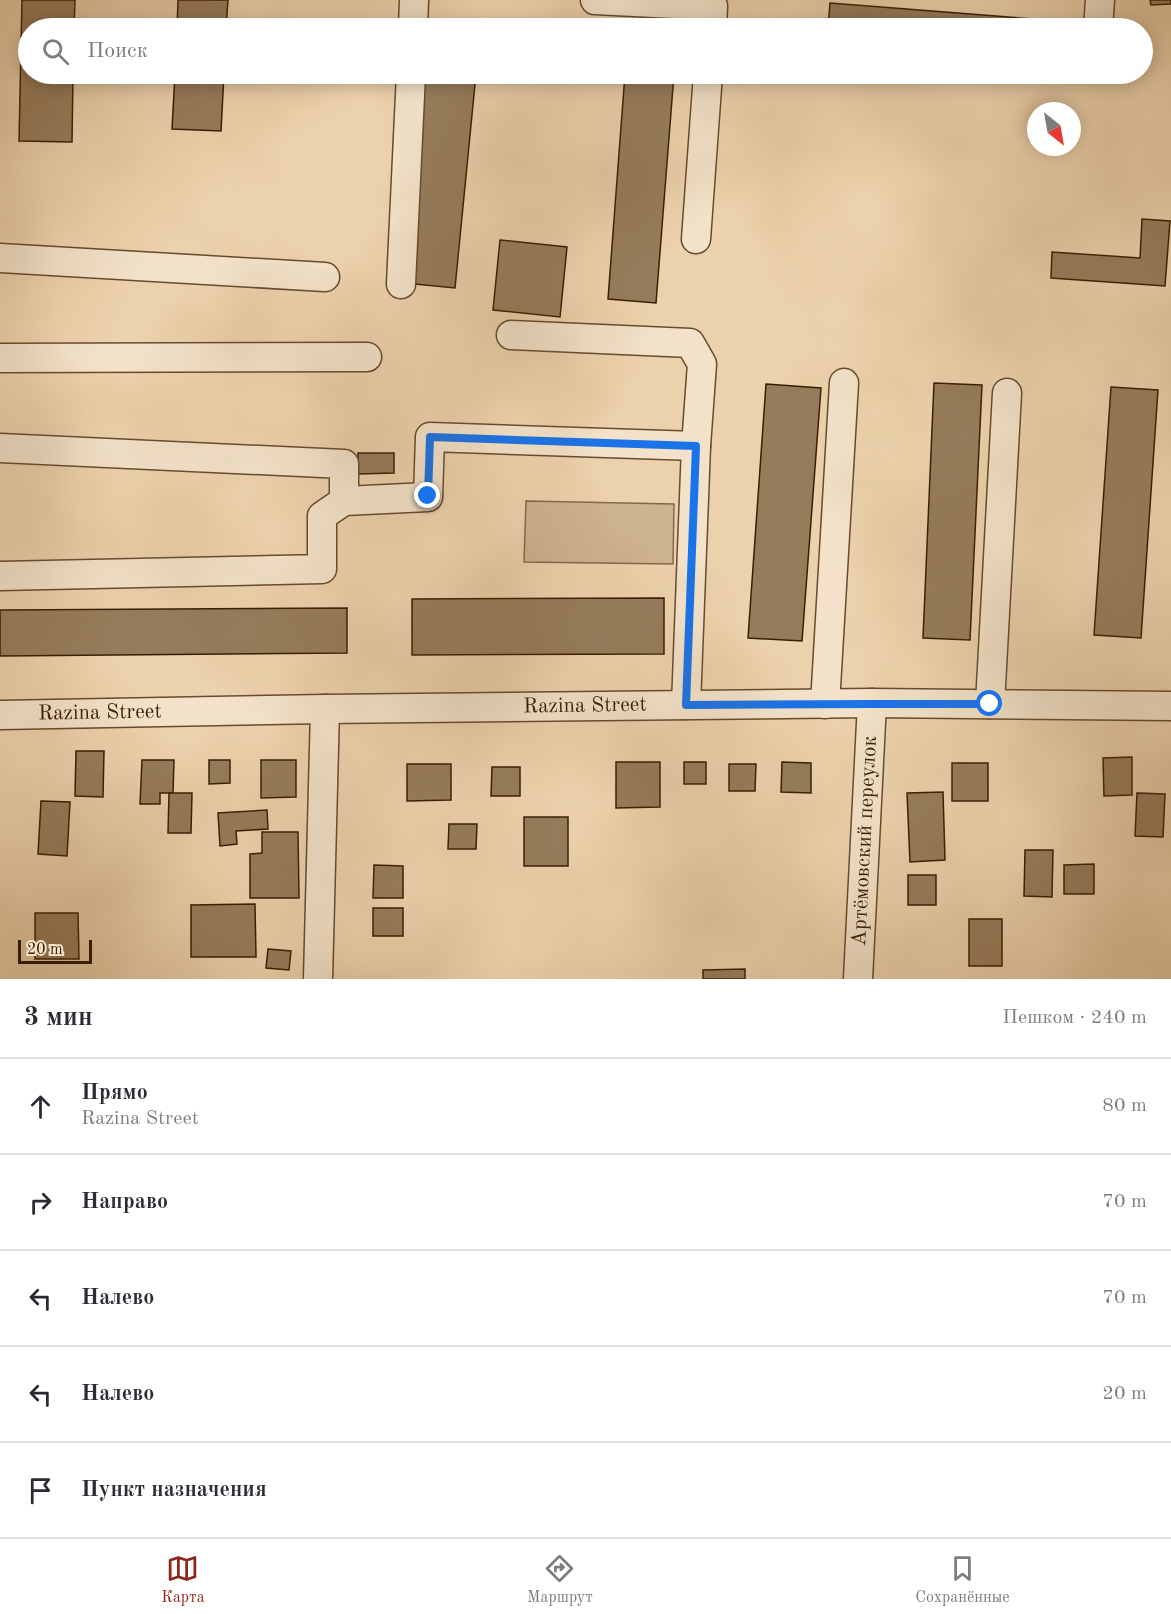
<!DOCTYPE html>
<html lang="ru">
<meta charset="utf-8">
<style>
:root{--surface:#fff;--page:#f2f2f3;--text:#2b2b33;--muted:#7c7c81;--line:#e1e1e2;--accent:#8f2418}
body{margin:0;font-family:"Old Standard TT",serif;background:var(--page);color:var(--text)}
.compass{position:absolute;left:1027px;top:102px;width:54px;height:54px;border-radius:50%;background:var(--surface);box-shadow:0 3px 15px #0003;rotate:149deg}
.scale{position:absolute;left:18px;bottom:15px;width:74px;box-sizing:border-box;padding-left:6px;border:3px solid #391e03;border-top:0;font-size:16px;line-height:21px;white-space:nowrap;color:#391e03;-webkit-text-stroke:4px #f3e2c9;paint-order:stroke}
.stop{position:absolute;width:18px;height:18px;margin:-14px;border:4px solid #1a73e8;border-radius:50%;background:#fff}
.stop.end{background:#1a73e8;border-color:#fff;box-shadow:0 2px 6px #0008}
.list{margin:0;padding:0;list-style:none}
h2{display:flex;justify-content:space-between;align-items:center;height:78px;margin:0;padding:0 24px;font-size:26px}
h2 small{font-size:20px;font-weight:400;color:var(--muted)}
.list li{display:grid;grid-template-columns:39px 1fr auto;gap:18px;align-items:center;box-sizing:border-box;height:96px;padding:0 24px;border-top:2px solid var(--line)}
.list b{display:block;font-size:22px;white-space:nowrap}
.list p{margin:0;font-size:20px;white-space:nowrap;color:var(--muted)}
.list em{font-size:20px;font-style:normal;color:var(--muted)}
.icon{flex:none;width:33px;height:33px;fill:none;stroke:currentColor;stroke-width:2;stroke-linecap:round;stroke-linejoin:round}
.map{position:relative;flex:none;width:1171px;height:979px;overflow:hidden}
.search{position:absolute;background:var(--surface);box-shadow:0 3px 15px #0003;left:18px;right:18px;top:18px;height:66px;display:flex;align-items:center;gap:15px;box-sizing:border-box;padding:0 21px;border-radius:33px;color:var(--muted);font-size:22px}
.sheet{height:558px;background:var(--surface)}
nav{display:flex;justify-content:space-around;align-items:center;box-sizing:border-box;height:84px;border-top:2px solid var(--line);background:var(--surface);font-size:16px;color:var(--muted)}
nav a{display:grid;justify-items:center;gap:3px}
nav .on{color:var(--accent)}
.map>svg:first-child{display:block}
.green{fill:#ceb38f;stroke:#846849;stroke-width:1.5}
.building{fill:#967c5b;stroke:#391e03;stroke-width:1.5}
.lines{fill:none;stroke-linecap:round;stroke-linejoin:round}
.minor-casing{stroke:#664b2d;stroke-width:31}
.minor{stroke:#f3e2c9;stroke-width:28}
.route{stroke:#1a73e8;stroke-width:8}
.labels{text-anchor:middle;dominant-baseline:central;stroke-width:4.5;stroke-linejoin:round;paint-order:stroke}
.street-label{font-size:21px;fill:#391e03;stroke:#f3e2c9}
</style>
<div class="map">
<svg width="1171" height="979" viewBox="0 0 1171 979">
<rect width="100%" height="100%" fill="#ecd2ac"/>
<filter id="stains"><feTurbulence type="fractalNoise" baseFrequency=".00333" numOctaves="4"/><feColorMatrix values="0 0 0 0 .2 0 0 0 0 .09 0 0 0 0 .02 0 0 0 .5 -.17"/></filter>
<radialGradient id="worn" r=".72"><stop offset=".6" stop-color="#630" stop-opacity="0"/><stop offset="1" stop-color="#630" stop-opacity=".3"/></radialGradient>
<polygon class="green" points="526,501 674,504 673,564 524,562"/>
<g class="building">
<polygon points="22,0 75,0 74,28 28,28 28,74 73,74 72,142 19,141"/>
<polygon points="178,0 228,0 226,28 177,28"/>
<polygon points="1150,0 1171,0 1171,4 1151,5"/>
<polygon points="830,3 1084,23 1084,28 828,28"/>
<polygon points="430,24 480,28 429,28"/>
<polygon points="175,74 224,74 221,131 172,129"/>
<polygon points="425,74 476,74 455,288 405,283"/>
<polygon points="625,74 674,74 656,303 608,299"/>
<polygon points="1142,219 1170,221 1165,286 1051,278 1052,252 1140,258"/>
<polygon points="500,240 567,247 560,317 493,310"/>
<polygon points="934,383 982,385 970,640 923,638"/>
<polygon points="766,384 821,388 802,641 748,638"/>
<polygon points="1111,387 1158,390 1141,638 1094,635"/>
<polygon points="358,453 394,453 394,473 358,474"/>
<polygon points="664,598 664,654 412,655 412,599"/>
<polygon points="347,608 347,653 0,656 0,610"/>
<polygon points="76,751 104,751 103,797 75,796"/>
<polygon points="1132,757 1132,795 1104,796 1103,758"/>
<polygon points="142,760 174,760 173,793 160,793 160,804 140,804"/>
<polygon points="209,760 230,760 230,783 209,784"/>
<polygon points="261,760 296,760 296,797 261,798"/>
<polygon points="616,762 660,762 660,807 616,808"/>
<rect x="684" y="762" width="22" height="22"/>
<polygon points="782,762 811,763 811,793 781,792"/>
<rect x="952" y="763" width="36" height="38"/>
<polygon points="407,764 451,764 451,800 407,801"/>
<polygon points="729,764 756,764 755,791 729,791"/>
<polygon points="492,767 520,767 520,796 491,796"/>
<polygon points="943,792 945,860 910,862 907,793"/>
<polygon points="169,793 192,793 191,833 168,833"/>
<polygon points="1137,793 1165,794 1163,837 1135,836"/>
<polygon points="41,801 70,802 67,856 38,854"/>
<polygon points="267,810 268,829 236,831 237,844 220,846 218,813"/>
<rect x="524" y="817" width="44" height="49"/>
<polygon points="449,824 477,824 476,849 448,849"/>
<polygon points="262,832 298,832 299,898 250,898 250,854 262,853"/>
<polygon points="1025,850 1053,850 1052,897 1024,896"/>
<polygon points="1094,864 1094,894 1064,894 1064,865"/>
<polygon points="374,865 403,866 403,898 373,898"/>
<rect x="908" y="875" width="28" height="30"/>
<polygon points="255,904 256,957 191,957 191,905"/>
<rect x="373" y="908" width="30" height="28"/>
<polygon points="35,913 78,913 79,959 35,959"/>
<rect x="969" y="919" width="33" height="47"/>
<polygon points="268,949 291,951 289,970 266,968"/>
<polygon points="745,969 745,979 703,979 703,970"/>
</g>
<g class="lines">
<g class="minor-casing">
<g id="minor">
<polyline points="595,0 713,6 712,28"/>
<polyline points="413,28 414,0"/>
<polyline points="1098,28 1100,0"/>
<polyline points="696,239 708,74"/>
<polyline points="0,258 325,277"/>
<polyline points="401,284 411,74"/>
<polyline points="511,335 690,343 702,364 696,446 686,705"/>
<polyline points="0,358 367,357"/>
<polyline points="0,448 344,464 344,501 322,516 322,569 0,576"/>
<polyline points="344,501 428,497 430,437 696,446"/>
<polyline points="825,704 844,383"/>
<polyline points="990,704 1007,393"/>
<polyline points="0,715 325,709 872,703 1171,706"/>
<polyline points="318,979 325,709"/>
<polyline points="858,979 872,703"/>
</g>
</g>
<use href="#minor" class="minor"/>
</g>
<g class="lines">
<polyline class="route" points="428,496 430,437 696,446 686,705 872,704 990,704"/>
</g>
<g class="labels">
<g class="street-label">
<text transform="translate(585 706) rotate(-1)">Razina Street</text>
<text transform="translate(100 713) rotate(-1)">Razina Street</text>
<text transform="translate(865 841) rotate(-87)">Артёмовский переулок</text>
</g>
</g>
<rect width="100%" height="100%" filter="url(#stains)"/>
<rect width="100%" height="100%" fill="url(#worn)"/>
</svg>
<svg class="compass" viewBox="-18 -18 36 36"><path d="M0-13l5 13h-10z" fill="#e53935"/><path d="M0 13l5-13h-10z" fill="#7c7c81"/></svg>
<div class="scale">20 m</div>
<div class="stop" style="left:990px;top:704px"></div>
<div class="stop end" style="left:428px;top:496px"></div>
<div class="search"><svg class="icon" aria-label="search" viewBox="0 0 24 24"><circle cx="10" cy="10" r="6"/><path d="M15 15l6 6"/></svg>Поиск</div>
</div>
<section class="sheet">
<h2>3 мин<small>Пешком · 240 m</small></h2>
<ul class="list">
<li><svg class="icon" aria-label="ahead" viewBox="0 0 24 24"><path d="M12 20V5M6 11l6-6 6 6"/></svg><div><b>Прямо</b><p>Razina Street</p></div><em>80 m</em></li>
<li><svg class="icon" aria-label="right" viewBox="0 0 24 24"><path d="M7 20v-9h11M14 6l5 5-5 5"/></svg><div><b>Направо</b></div><em>70 m</em></li>
<li><svg class="icon" aria-label="left" viewBox="0 0 24 24"><path d="M17 20v-9H6M10 6l-5 5 5 5"/></svg><div><b>Налево</b></div><em>70 m</em></li>
<li><svg class="icon" aria-label="left" viewBox="0 0 24 24"><path d="M17 20v-9H6M10 6l-5 5 5 5"/></svg><div><b>Налево</b></div><em>20 m</em></li>
<li><svg class="icon" aria-label="arrive" viewBox="0 0 24 24"><path d="M6 21V4h12l-3 4 3 4H6"/></svg><div><b>Пункт назначения</b></div></li>
</ul>
</section>
<nav>
<a class="on"><svg class="icon" aria-label="map" viewBox="0 0 24 24"><path d="M3 6l6-2 6 2 6-2v14l-6 2-6-2-6 2zM9 4v14M15 6v14"/></svg>Карта</a>
<a><svg class="icon" aria-label="directions" viewBox="0 0 24 24"><path d="M12 3l9 9-9 9-9-9zM9 14v-3h6M13 9l2 2-2 2"/></svg>Маршрут</a>
<a><svg class="icon" aria-label="saved" viewBox="0 0 24 24"><path d="M7 4h10v16l-5-4-5 4z"/></svg>Сохранённые</a>
</nav>
